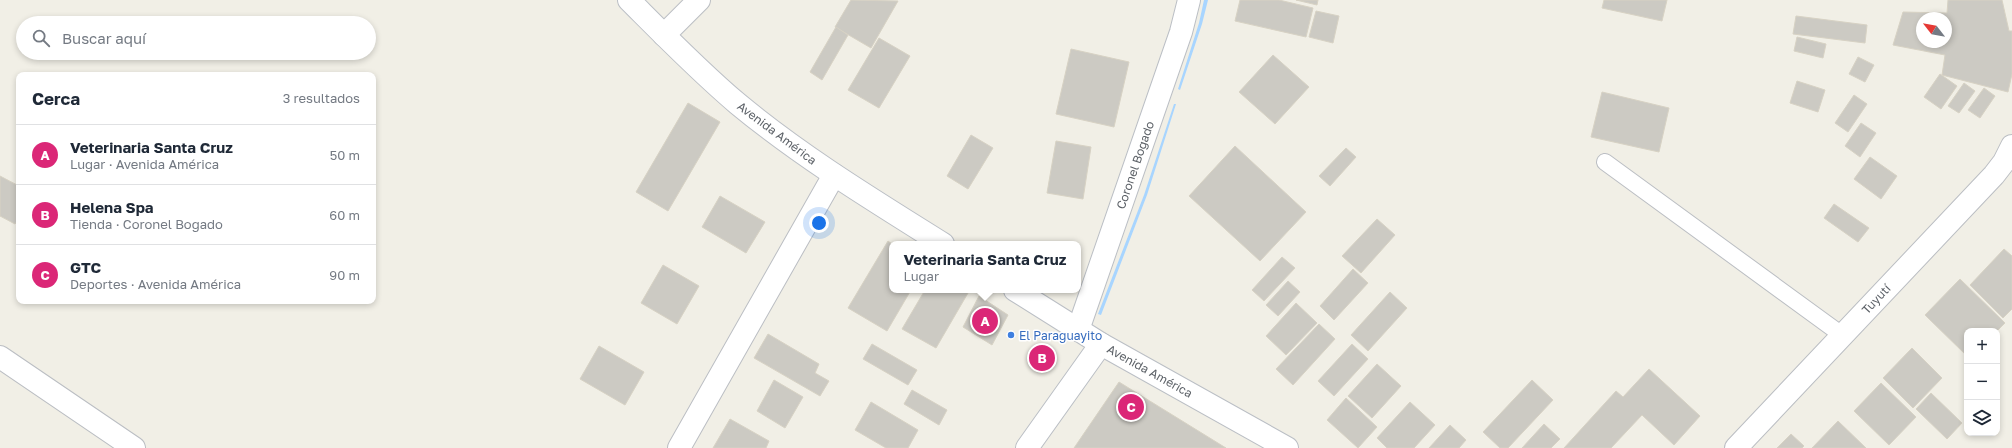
<!DOCTYPE html>
<html lang="es">
<meta charset="utf-8">
<style>
:root{--surface:#fff;--page:#f6f6f7;--text:#1f2937;--muted:#747a83;--line:#e0e1e3;--accent:#db2777}
body{margin:0;font-family:"Golos Text",sans-serif;background:var(--page);color:var(--text)}
.controls{position:absolute;right:12px;bottom:12px;display:grid;overflow:hidden;border-radius:8px;box-shadow:0 2px 6px #0003}
.controls button{width:36px;height:36px;display:grid;place-items:center;padding:0;border:0;border-bottom:1px solid var(--line);background:var(--surface);color:var(--text);font:20px sans-serif}
.compass{position:absolute;left:1916px;top:12px;width:36px;height:36px;border-radius:50%;background:var(--surface);box-shadow:0 2px 6px #0003;rotate:301deg}
.you{position:absolute;left:819px;top:223px;width:14px;height:14px;margin:-10px;border:3px solid #fff;border-radius:50%;background:#1a73e8;box-shadow:0 0 0 6px #1a73e833}
.badge{display:grid;place-items:center;width:26px;height:26px;border-radius:50%;background:var(--accent);color:#fff;font-size:13px;font-weight:700}
.pin{position:absolute;translate:-50% -50%;border:2px solid #fff;box-shadow:0 1px 4px #0006}
.popup{position:absolute;left:889px;top:241px;width:192px;height:52px;box-sizing:border-box;display:grid;place-content:center;border-radius:8px;background:var(--surface);filter:drop-shadow(0 1px 3px #0005);font-size:13px;white-space:nowrap;color:var(--muted)}
.popup b{font-size:15px;color:var(--text)}
.popup::after{content:'';position:absolute;left:50%;top:100%;margin-left:-8px;border:8px solid transparent;border-top-color:var(--surface)}
.list{margin:0;padding:0;list-style:none}
h2{display:flex;justify-content:space-between;align-items:center;height:52px;margin:0;padding:0 16px;font-size:17px}
h2 small{font-size:13px;font-weight:400;color:var(--muted)}
.list li{display:grid;grid-template-columns:26px 1fr auto;gap:12px;align-items:center;box-sizing:border-box;height:60px;padding:0 16px;border-top:1px solid var(--line)}
.list b{display:block;font-size:15px;white-space:nowrap}
.list p{margin:0;font-size:13px;white-space:nowrap;color:var(--muted)}
.list em{font-size:13px;font-style:normal;color:var(--muted)}
.icon{flex:none;width:22px;height:22px;fill:none;stroke:currentColor;stroke-width:2;stroke-linecap:round;stroke-linejoin:round}
.map{position:relative;flex:none;width:2012px;height:448px;overflow:hidden}
.search{position:absolute;background:var(--surface);box-shadow:0 2px 6px #0003;left:16px;top:16px;width:360px;height:44px;display:flex;align-items:center;gap:10px;box-sizing:border-box;padding:0 14px;border-radius:22px;color:var(--muted);font-size:15px}
.panel{position:absolute;background:var(--surface);box-shadow:0 2px 6px #0003;left:16px;top:72px;width:360px;height:232px;border-radius:8px}
.map>svg:first-child{display:block}
.water{fill:#a8d5ff}
.building{fill:#cccac3;stroke:#d7d2c4;fill-rule:evenodd}
.lines{fill:none;stroke-linecap:round;stroke-linejoin:round}
.lane-casing{stroke:#bbbec3;stroke-width:18}
.street-casing{stroke:#bbbec3;stroke-width:24}
.secondary-casing{stroke:#bbbfc5;stroke-width:24}
.lane{stroke:#fff;stroke-width:16}
.street{stroke:#fff;stroke-width:22}
.secondary{stroke:#fff;stroke-width:22}
.shop-dot{fill:#3f7fe0;stroke:#fff;stroke-width:1.5}
.labels{text-anchor:middle;dominant-baseline:central;stroke-width:3;stroke-linejoin:round;paint-order:stroke}
.street-label{font-size:12px;fill:#5d6268;stroke:#fff}
.shop-label{font-size:12px;fill:#366cbe;stroke:#fff;text-anchor:start}
</style>
<div class="map">
<svg width="2012" height="448" viewBox="0 0 2012 448">
<rect width="100%" height="100%" fill="#f1efe6"/>
<g class="water">
<polygon points="1204,0 1208,0 1202,24 1180,90 1178,89 1199,23"/>
<polygon points="1174,104 1176,104 1147,195 1101,315 1098,314 1144,195"/>
</g>
<g class="building">
<polygon points="851,0 898,1 871,48 835,27"/>
<polygon points="1240,0 1279,0 1313,8 1306,37 1235,21"/>
<polygon points="1296,0 1318,0 1317,5"/>
<polygon points="1604,0 1667,0 1662,21 1602,8"/>
<path d="M1948,0H2002L2009,31H2012V74L2008,92L1942,75L1945,55L1893,45L1903,12L1947,13ZM1922,18H1946V42H1922Z"/>
<polygon points="1316,11 1339,16 1333,43 1309,37"/>
<polygon points="1796,16 1867,25 1865,43 1793,34"/>
<polygon points="836,27 848,35 822,80 810,72"/>
<polygon points="1797,37 1826,44 1823,58 1794,51"/>
<polygon points="879,38 910,56 879,108 848,90"/>
<polygon points="1071,49 1129,62 1114,127 1056,114"/>
<polygon points="1273,55 1309,87 1275,124 1239,92"/>
<polygon points="1858,57 1874,65 1865,82 1849,74"/>
<polygon points="1940,74 1957,86 1941,109 1924,97"/>
<polygon points="1797,81 1825,90 1818,112 1790,103"/>
<polygon points="1964,83 1975,91 1959,113 1948,106"/>
<polygon points="1984,88 1995,96 1980,118 1968,110"/>
<polygon points="1602,92 1669,108 1659,152 1591,137"/>
<polygon points="1854,95 1867,104 1848,132 1835,123"/>
<polygon points="688,103 720,122 668,211 636,192"/>
<polygon points="1861,123 1876,133 1860,157 1845,146"/>
<polygon points="971,135 993,148 968,189 947,176"/>
<polygon points="1056,141 1091,147 1083,199 1047,193"/>
<polygon points="1235,146 1306,212 1260,261 1189,196"/>
<polygon points="1346,148 1356,157 1330,186 1319,176"/>
<polygon points="1870,157 1897,176 1881,199 1854,179"/>
<polygon points="0,176 19,186 19,218 15,224 0,216"/>
<polygon points="720,196 765,222 746,253 702,227"/>
<polygon points="1834,204 1869,228 1858,242 1824,218"/>
<polygon points="1377,219 1395,235 1361,273 1342,256"/>
<polygon points="888,241 892,244 892,290 911,290 887,331 848,308"/>
<polygon points="2004,249 2012,256 2012,309 2003,318 1970,285"/>
<polygon points="1282,257 1295,268 1264,301 1252,290"/>
<polygon points="663,265 699,286 677,324 641,303"/>
<polygon points="1353,269 1368,283 1334,320 1320,306"/>
<polygon points="1960,279 2005,323 1997,331 1967,331 1967,356 1925,315"/>
<polygon points="1288,281 1300,292 1278,316 1266,305"/>
<polygon points="925,290 963,290 968,293 936,348 902,329"/>
<polygon points="1390,292 1407,308 1368,351 1351,335"/>
<polygon points="979,296 1008,315 992,345 963,327"/>
<polygon points="1296,303 1317,323 1286,355 1266,336"/>
<polygon points="1319,324 1335,339 1293,385 1276,369"/>
<polygon points="768,334 819,364 815,373 829,381 820,396 754,358"/>
<polygon points="872,344 917,370 908,385 863,359"/>
<polygon points="1352,344 1368,359 1334,396 1318,381"/>
<polygon points="599,346 644,372 625,405 580,379"/>
<polygon points="1912,348 1942,378 1913,408 1883,378"/>
<polygon points="1377,364 1401,386 1372,418 1348,396"/>
<polygon points="1649,369 1700,416 1674,445 1642,415 1611,448 1564,448 1616,391 1623,397"/>
<polygon points="774,380 803,397 785,428 757,411"/>
<polygon points="1532,380 1553,400 1508,448 1500,448 1483,432"/>
<polygon points="1119,382 1226,448 1074,448"/>
<polygon points="1881,383 1916,417 1889,445 1854,411"/>
<polygon points="912,390 947,410 939,425 904,404"/>
<polygon points="1931,393 1962,423 1947,439 1916,409"/>
<polygon points="1346,398 1377,427 1358,448 1327,420"/>
<polygon points="871,402 918,430 908,448 886,448 855,430"/>
<polygon points="1410,402 1435,425 1414,448 1387,448 1377,438"/>
<polygon points="730,419 769,441 766,448 713,448"/>
<polygon points="1838,421 1866,448 1812,448"/>
<polygon points="1544,424 1560,439 1551,448 1522,448"/>
<polygon points="1450,425 1466,440 1459,448 1429,448"/>
<polygon points="1791,434 1804,446 1802,448 1777,448"/>
</g>
<g class="lines">
<g class="lane-casing">
<polyline id="lane" points="1605,162 1842,335"/>
</g>
<g class="street-casing">
<g id="street">
<polyline points="664,35 699,0"/>
<polyline points="0,357 134,448"/>
<polyline points="679,448 834,175"/>
<polyline points="1736,448 1994,175 2004,162 2012,146"/>
</g>
</g>
<g class="secondary-casing">
<g id="secondary">
<path d="M629,0C664,35 700,72 738,104C802,157 873,200 943,244"/>
<polyline points="1015,290 1101,344 1287,448"/>
<polyline points="1078,330 1181,32 1189,0"/>
<polyline points="1027,448 1101,344"/>
</g>
</g>
<use href="#lane" class="lane"/>
<use href="#street" class="street"/>
<use href="#secondary" class="secondary"/>
</g>
<circle class="shop-dot" cx="1011" cy="335" r="4"/>
<g class="labels">
<g class="street-label">
<text transform="translate(777 133) rotate(37)">Avenida América</text>
<text transform="translate(1135 165) rotate(-71)">Coronel Bogado</text>
<text transform="translate(1876 299) rotate(-47)">Tuyutí</text>
<text transform="translate(1150 371) rotate(29)">Avenida América</text>
</g>
<g class="shop-label">
<text x="1019" y="335">El Paraguayito</text>
</g>
</g>
</svg>
<div class="controls">
<button>+</button>
<button>−</button>
<button><svg class="icon" aria-label="layers" viewBox="0 0 24 24"><path d="M12 4l9 5-9 5-9-5zM3 14l9 5 9-5"/></svg></button>
</div>
<svg class="compass" viewBox="-18 -18 36 36"><path d="M0-13l5 13h-10z" fill="#e53935"/><path d="M0 13l5-13h-10z" fill="#747a83"/></svg>
<div class="you"></div>
<div class="pin badge" style="left:985px;top:321px">A</div>
<div class="popup"><b>Veterinaria Santa Cruz</b>Lugar</div>
<div class="pin badge" style="left:1042px;top:358px">B</div>
<div class="pin badge" style="left:1131px;top:407px">C</div>
<div class="search"><svg class="icon" aria-label="search" viewBox="0 0 24 24"><circle cx="10" cy="10" r="6"/><path d="M15 15l6 6"/></svg>Buscar aquí</div>
<section class="panel">
<h2>Cerca<small>3 resultados</small></h2>
<ul class="list">
<li><span class="badge">A</span><div><b>Veterinaria Santa Cruz</b><p>Lugar · Avenida América</p></div><em>50 m</em></li>
<li><span class="badge">B</span><div><b>Helena Spa</b><p>Tienda · Coronel Bogado</p></div><em>60 m</em></li>
<li><span class="badge">C</span><div><b>GTC</b><p>Deportes · Avenida América</p></div><em>90 m</em></li>
</ul>
</section>
</div>
